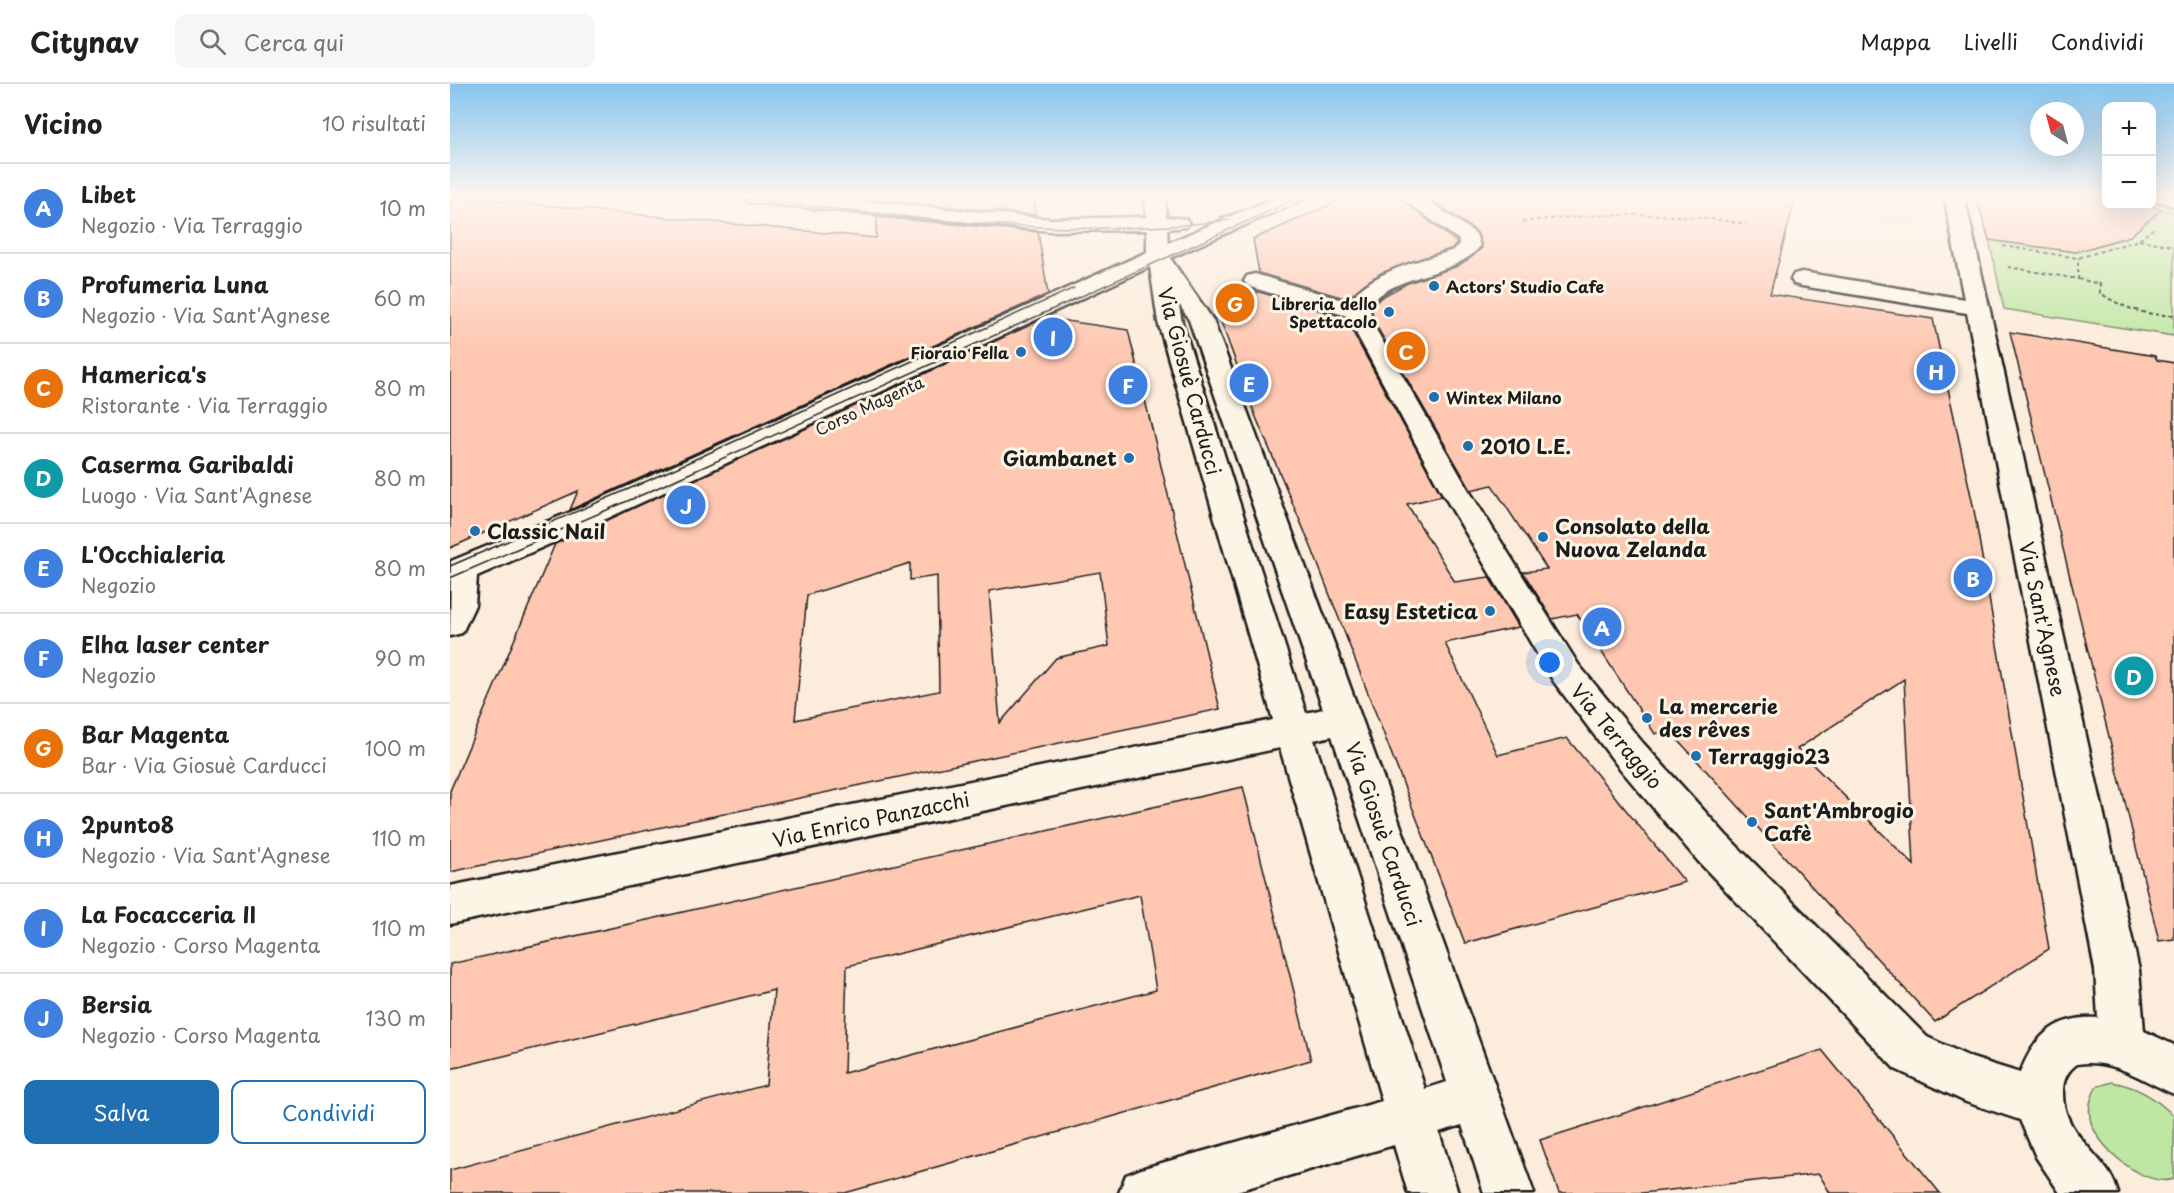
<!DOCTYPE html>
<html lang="it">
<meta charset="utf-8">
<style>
:root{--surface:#fff;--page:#f6f6f6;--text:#202124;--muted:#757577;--line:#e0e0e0;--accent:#1f6fb2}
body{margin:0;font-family:"Playpen Sans",sans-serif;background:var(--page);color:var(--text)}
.controls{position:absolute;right:18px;top:18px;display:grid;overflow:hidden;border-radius:12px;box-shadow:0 6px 24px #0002}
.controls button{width:54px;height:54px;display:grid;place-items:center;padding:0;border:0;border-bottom:2px solid var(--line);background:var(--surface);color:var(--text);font:30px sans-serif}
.compass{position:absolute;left:1580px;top:18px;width:54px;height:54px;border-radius:50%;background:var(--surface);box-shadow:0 6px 24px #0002;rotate:324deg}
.you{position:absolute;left:1100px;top:579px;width:21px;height:21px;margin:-15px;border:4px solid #fff;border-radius:50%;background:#1a73e8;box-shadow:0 0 0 9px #1a73e833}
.badge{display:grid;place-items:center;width:39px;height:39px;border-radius:50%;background:var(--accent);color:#fff;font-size:20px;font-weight:700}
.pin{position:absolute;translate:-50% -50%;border:3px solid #fff;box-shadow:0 2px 6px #0006}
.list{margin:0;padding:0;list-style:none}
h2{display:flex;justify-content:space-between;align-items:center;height:78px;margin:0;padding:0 24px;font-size:26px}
h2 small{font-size:20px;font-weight:400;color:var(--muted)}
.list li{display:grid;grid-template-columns:39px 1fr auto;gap:18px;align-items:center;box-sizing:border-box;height:90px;padding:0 24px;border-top:2px solid var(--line)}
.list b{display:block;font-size:22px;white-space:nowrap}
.list p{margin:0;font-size:20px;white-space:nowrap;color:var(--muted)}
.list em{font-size:20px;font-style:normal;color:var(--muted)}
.actions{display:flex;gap:12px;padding:18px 24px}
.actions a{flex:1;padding:14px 0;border:2px solid var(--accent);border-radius:12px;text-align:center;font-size:21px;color:var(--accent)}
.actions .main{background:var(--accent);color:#fff}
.icon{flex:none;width:33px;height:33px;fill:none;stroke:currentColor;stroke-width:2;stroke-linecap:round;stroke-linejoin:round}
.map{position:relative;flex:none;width:1724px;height:1109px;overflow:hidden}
header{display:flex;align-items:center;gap:36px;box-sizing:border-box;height:84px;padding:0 30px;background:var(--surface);border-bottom:2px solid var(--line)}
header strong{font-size:28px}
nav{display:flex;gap:33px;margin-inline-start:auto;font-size:21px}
.search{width:420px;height:54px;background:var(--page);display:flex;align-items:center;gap:15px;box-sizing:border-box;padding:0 21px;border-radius:12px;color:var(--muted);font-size:22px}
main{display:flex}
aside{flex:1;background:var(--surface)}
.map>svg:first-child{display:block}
.built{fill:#fde1ce}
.green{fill:#bfe7a3;stroke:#6e8260;stroke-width:1.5}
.building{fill:#fec7b1;stroke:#1c1c1c;stroke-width:1.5;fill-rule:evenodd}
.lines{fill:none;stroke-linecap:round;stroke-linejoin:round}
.minor-casing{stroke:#1c1c1c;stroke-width:5}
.path{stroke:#1c1c1c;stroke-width:2;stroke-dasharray:4 3;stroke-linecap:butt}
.minor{fill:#fcf5e5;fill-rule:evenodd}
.tram{stroke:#1c1c1c;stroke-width:1.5}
.poi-dot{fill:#1f6fb2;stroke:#fcf5e5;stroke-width:2}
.labels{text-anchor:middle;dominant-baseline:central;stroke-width:6;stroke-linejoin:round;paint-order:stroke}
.far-poi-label{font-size:16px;font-weight:bold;fill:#1c1c1c;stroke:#fcf5e5;text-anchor:start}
.far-street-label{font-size:16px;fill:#1c1c1c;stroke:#fcf5e5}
.street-label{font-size:20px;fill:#1c1c1c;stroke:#fcf5e5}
.poi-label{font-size:20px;font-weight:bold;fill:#1c1c1c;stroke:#fcf5e5;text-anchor:start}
</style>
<header>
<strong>Citynav</strong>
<div class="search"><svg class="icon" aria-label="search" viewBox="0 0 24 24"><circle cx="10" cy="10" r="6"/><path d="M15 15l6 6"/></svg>Cerca qui</div>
<nav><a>Mappa</a><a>Livelli</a><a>Condividi</a></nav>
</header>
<main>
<aside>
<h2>Vicino<small>10 risultati</small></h2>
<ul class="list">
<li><span class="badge" style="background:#3f7fe0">A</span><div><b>Libet</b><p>Negozio · Via Terraggio</p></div><em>10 m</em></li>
<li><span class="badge" style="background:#3f7fe0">B</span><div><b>Profumeria Luna</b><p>Negozio · Via Sant'Agnese</p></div><em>60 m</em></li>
<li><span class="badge" style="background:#e8710a">C</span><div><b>Hamerica's</b><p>Ristorante · Via Terraggio</p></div><em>80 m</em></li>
<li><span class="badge" style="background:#0f9aa8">D</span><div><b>Caserma Garibaldi</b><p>Luogo · Via Sant'Agnese</p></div><em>80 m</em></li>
<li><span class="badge" style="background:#3f7fe0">E</span><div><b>L'Occhialeria</b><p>Negozio</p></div><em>80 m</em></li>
<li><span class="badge" style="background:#3f7fe0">F</span><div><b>Elha laser center</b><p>Negozio</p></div><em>90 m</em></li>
<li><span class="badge" style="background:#e8710a">G</span><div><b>Bar Magenta</b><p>Bar · Via Giosuè Carducci</p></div><em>100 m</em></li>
<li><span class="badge" style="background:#3f7fe0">H</span><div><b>2punto8</b><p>Negozio · Via Sant'Agnese</p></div><em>110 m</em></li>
<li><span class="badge" style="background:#3f7fe0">I</span><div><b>La Focacceria II</b><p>Negozio · Corso Magenta</p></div><em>110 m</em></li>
<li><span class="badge" style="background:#3f7fe0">J</span><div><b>Bersia</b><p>Negozio · Corso Magenta</p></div><em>130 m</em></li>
</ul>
<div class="actions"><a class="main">Salva</a><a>Condividi</a></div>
</aside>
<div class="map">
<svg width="1724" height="1109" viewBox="0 0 1724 1109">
<rect width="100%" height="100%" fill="#fcecdb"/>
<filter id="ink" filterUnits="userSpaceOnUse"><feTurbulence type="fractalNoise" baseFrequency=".0167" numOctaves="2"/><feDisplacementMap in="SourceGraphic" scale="12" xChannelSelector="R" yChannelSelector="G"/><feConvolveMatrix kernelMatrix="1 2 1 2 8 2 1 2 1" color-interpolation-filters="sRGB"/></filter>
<g filter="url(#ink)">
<polygon class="built" points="1273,112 1470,112 1470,145 1320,120"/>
<g class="green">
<polygon points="1712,125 1724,128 1724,252 1554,225 1539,156 1626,168 1680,152"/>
<path d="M1662,998C1689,1003 1705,1014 1724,1032V1095C1695,1105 1645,1062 1640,1034C1638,1022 1641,1014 1646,1003Z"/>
</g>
<g class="building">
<polygon points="0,112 426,154 427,133 588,148 598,210 122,425 120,426 128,407 0,464"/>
<polygon points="428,112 584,112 586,131 428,116"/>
<polygon points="900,112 947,112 1007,159 1003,164 931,189 907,206 898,215 809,189 803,155"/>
<path d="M976,112H1346L1320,210L1483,235L1524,426L1599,865L1485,938L1219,646L1205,650L1127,530L1102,535L1073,488L1097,485L1042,401L1021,406L923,236L922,224L930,214L958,199L1008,182L1032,164L1027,148ZM1454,595L1464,781L1347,665Z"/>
<polygon points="1526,112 1656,112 1656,122 1700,122 1712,125 1680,152 1626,168 1539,156"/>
<polygon points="809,208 895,234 992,412 957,420 1005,498 1039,493 1069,543 995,559 1048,671 1117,654 1235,798 1015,859 862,465 805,331 766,224"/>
<path d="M602,231L603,235L678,246L770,625L0,788V707L105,460ZM460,479V496L487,492L489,607L345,636L357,511ZM650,488L659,562L606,574L550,639L539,507Z"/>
<polygon points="1560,248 1705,272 1707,276 1724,279 1724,855 1709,857"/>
<path d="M793,703L861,976L395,1109H0V1086L316,1001L324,906L0,985V880ZM690,811L706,906L394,989L397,882Z"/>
<polygon points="1372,966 1490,1109 1380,1109 1369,1090 1192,1109 1109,1109 1090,1056"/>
</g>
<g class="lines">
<g class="minor-casing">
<g id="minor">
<path d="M290,112H361L600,135L696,133L695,112H715L716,133L736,135L739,139L736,143L717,145L718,159L828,112H855L852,116L720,174L763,236L894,586L1084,1109H1034L1012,1041L989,1048L1008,1109H958L944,1061L780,1109H669L676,1091L694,1084L932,1017L830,664L0,840V802L823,636L708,238L700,183L143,441L27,492L25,521L12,549L0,552L1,477L123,427L697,168V146L600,147L300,118ZM728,218L739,236L873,625L856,629L732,238ZM882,652L997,998L975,1005L864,656Z"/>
<path d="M949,112H972L1026,150L1030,162C1010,192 937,190 920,223L921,237L1018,405L1128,580L1193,659L1276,751L1477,953L1522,974L1570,989C1584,952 1606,931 1648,934L1645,886L1517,229L1352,202L1344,200L1341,195L1344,190L1352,188L1514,215L1494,112H1514L1689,886L1694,947L1724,961V1010C1692,997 1664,974 1627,980C1617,987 1613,996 1613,1008C1612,1046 1643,1063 1661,1092C1664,1097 1666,1103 1668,1109H1610L1586,1073L1570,1036L1516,1018L1445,985L1248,777L1167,681L1104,598L990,405L897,232L797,202L794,197L797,192L805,190L899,218C920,187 970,177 1004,166L1009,160V156Z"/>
<polygon points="1702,112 1724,112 1724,122 1704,116"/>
</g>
</g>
<g class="path">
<path d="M1072,138C1147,129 1221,127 1296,140"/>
<polyline points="1689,156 1724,162"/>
<polyline points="1553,162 1628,174 1689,156 1705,143"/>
<polyline points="1558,183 1628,195 1628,174"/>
<path d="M1628,195L1650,200V209C1673,224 1696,232 1724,231"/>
</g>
<use href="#minor" class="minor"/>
<g class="tram">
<path d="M269,112C438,129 610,159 780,136"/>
<polyline points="770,133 822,117"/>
<polyline points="0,482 188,401 624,204"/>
<polyline points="0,494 196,409 853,112"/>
</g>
</g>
</g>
<linearGradient id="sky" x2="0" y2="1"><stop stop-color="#87c4ef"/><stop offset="0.42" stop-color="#fef6ef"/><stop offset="1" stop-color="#fef6ef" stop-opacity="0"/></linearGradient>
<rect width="1724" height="267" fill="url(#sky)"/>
<g class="poi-dot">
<circle cx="984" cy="202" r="6"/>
<circle cx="939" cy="228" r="6"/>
<circle cx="571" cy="268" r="6"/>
<circle cx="984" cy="313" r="6"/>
<circle cx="1018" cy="362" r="6"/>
<circle cx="679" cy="374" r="6"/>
<circle cx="25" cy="447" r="6"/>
<circle cx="1093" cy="453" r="6"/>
<circle cx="1040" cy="527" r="6"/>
<circle cx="1197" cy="634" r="6"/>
<circle cx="1246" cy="672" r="6"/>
<circle cx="1302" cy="738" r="6"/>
</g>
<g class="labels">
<g class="far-poi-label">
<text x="996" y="202">Actors' Studio Cafe</text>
<text x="927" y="219" text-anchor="end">Libreria dello<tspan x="927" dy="18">Spettacolo</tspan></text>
<text x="559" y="268" text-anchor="end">Fioraio Fella</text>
<text x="996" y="313">Wintex Milano</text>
</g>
<g class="far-street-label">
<text transform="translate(419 321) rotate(-25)">Corso Magenta</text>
</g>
<g class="street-label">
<text transform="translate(740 297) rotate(75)">Via Giosuè Carducci</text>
<text transform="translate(1593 535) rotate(78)">Via Sant'Agnese</text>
<text transform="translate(1167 652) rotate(50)">Via Terraggio</text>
<text transform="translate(421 735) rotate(-12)">Via Enrico Panzacchi</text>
<text transform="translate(934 750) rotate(71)">Via Giosuè Carducci</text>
</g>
<g class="poi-label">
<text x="1030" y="362">2010 L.E.</text>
<text x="667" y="374" text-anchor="end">Giambanet</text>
<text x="1105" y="442">Consolato della<tspan x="1105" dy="23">Nuova Zelanda</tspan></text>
<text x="37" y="447">Classic Nail</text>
<text x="1028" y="527" text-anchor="end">Easy Estetica</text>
<text x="1209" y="622">La mercerie<tspan x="1209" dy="23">des rêves</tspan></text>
<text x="1258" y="672">Terraggio23</text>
<text x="1314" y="726">Sant'Ambrogio<tspan x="1314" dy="23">Cafè</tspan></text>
</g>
</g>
</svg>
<div class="controls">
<button>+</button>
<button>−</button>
</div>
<svg class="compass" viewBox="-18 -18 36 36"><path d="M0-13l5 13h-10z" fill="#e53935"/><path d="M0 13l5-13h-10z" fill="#757577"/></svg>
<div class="you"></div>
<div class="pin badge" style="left:1152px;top:543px;background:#3f7fe0">A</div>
<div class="pin badge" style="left:1523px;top:494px;background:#3f7fe0">B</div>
<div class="pin badge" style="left:956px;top:267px;background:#e8710a">C</div>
<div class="pin badge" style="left:1684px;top:592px;background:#0f9aa8">D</div>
<div class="pin badge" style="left:799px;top:299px;background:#3f7fe0">E</div>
<div class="pin badge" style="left:678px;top:301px;background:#3f7fe0">F</div>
<div class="pin badge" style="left:785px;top:219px;background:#e8710a">G</div>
<div class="pin badge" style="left:1486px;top:287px;background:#3f7fe0">H</div>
<div class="pin badge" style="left:603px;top:253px;background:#3f7fe0">I</div>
<div class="pin badge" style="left:236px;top:421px;background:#3f7fe0">J</div>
</div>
</main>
